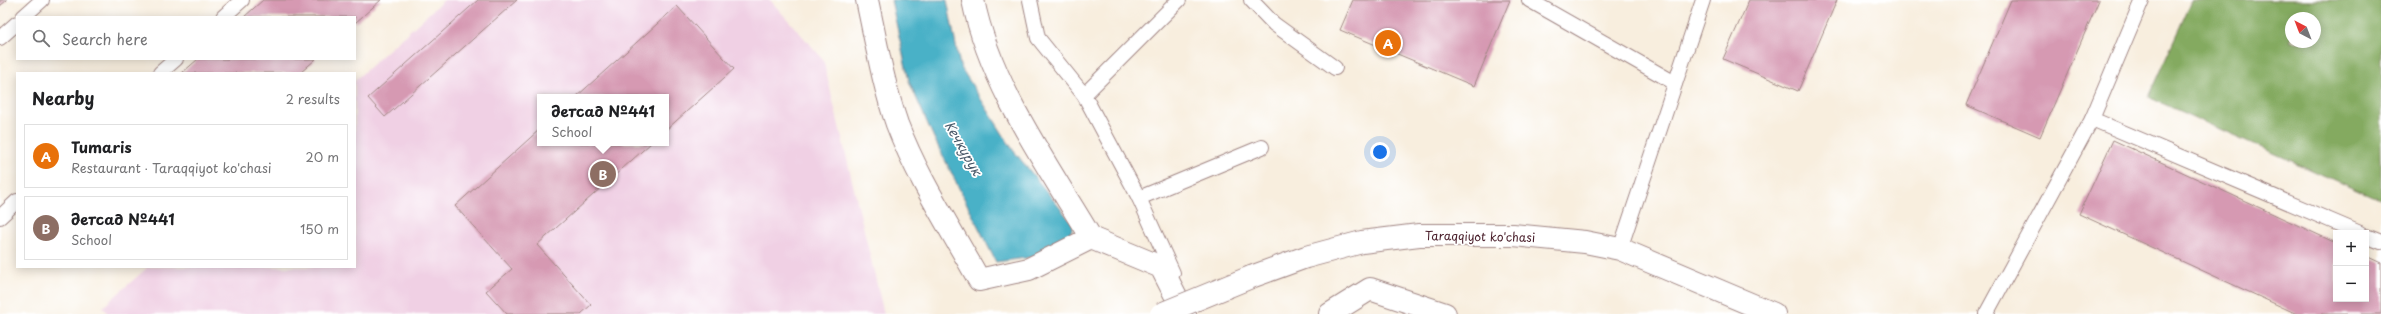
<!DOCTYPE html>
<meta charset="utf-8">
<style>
:root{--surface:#fff;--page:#f2f2f2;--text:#202124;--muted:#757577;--line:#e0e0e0;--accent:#d1495b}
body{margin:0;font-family:"Playpen Sans",sans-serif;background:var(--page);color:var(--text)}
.controls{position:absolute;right:12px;bottom:12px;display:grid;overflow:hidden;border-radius:0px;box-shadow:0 2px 10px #0003}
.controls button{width:36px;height:36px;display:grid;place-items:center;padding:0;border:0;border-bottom:1px solid var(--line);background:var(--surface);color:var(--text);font:20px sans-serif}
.compass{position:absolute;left:2285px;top:12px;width:36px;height:36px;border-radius:50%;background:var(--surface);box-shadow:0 2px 10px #0003;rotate:318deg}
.you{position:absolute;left:1380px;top:152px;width:14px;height:14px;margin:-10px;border:3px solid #fff;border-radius:50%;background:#1a73e8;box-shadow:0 0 0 6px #1a73e833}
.badge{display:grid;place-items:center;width:26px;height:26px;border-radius:50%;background:var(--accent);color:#fff;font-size:13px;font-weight:700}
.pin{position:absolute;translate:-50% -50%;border:2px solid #fff;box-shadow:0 1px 4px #0006}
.popup{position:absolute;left:537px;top:94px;width:132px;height:52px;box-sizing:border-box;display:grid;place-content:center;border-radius:0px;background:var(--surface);filter:drop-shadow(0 1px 3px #0005);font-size:13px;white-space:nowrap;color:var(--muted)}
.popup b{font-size:15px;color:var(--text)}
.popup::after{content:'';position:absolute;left:50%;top:100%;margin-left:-8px;border:8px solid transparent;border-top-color:var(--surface)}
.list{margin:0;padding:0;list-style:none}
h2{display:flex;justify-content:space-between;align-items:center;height:52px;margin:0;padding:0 16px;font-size:17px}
h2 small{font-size:13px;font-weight:400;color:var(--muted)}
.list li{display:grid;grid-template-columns:26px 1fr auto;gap:12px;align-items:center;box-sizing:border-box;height:64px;margin:0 8px 8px;padding:0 8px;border:1px solid var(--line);border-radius:0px}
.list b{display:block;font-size:15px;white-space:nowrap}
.list p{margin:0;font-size:13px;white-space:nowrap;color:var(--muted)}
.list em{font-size:13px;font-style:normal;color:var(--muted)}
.icon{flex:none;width:22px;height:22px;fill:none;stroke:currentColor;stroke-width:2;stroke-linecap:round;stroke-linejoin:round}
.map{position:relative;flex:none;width:2381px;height:314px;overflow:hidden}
.search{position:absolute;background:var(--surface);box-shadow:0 2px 10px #0003;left:16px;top:16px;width:340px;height:44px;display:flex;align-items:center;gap:10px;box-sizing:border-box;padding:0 14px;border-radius:0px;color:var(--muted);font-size:15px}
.panel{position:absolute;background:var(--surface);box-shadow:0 2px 10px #0003;left:16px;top:72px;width:340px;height:196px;border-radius:0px}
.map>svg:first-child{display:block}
.built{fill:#f0d0e4;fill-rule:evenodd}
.forest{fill:#84aa60;stroke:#676446;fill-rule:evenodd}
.water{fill:#48b1c7;stroke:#496879}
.building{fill:#d699b2}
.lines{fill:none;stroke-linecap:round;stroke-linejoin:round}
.lane-casing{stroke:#a18684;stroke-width:16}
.street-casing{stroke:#a18684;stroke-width:24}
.lane{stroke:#fff;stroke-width:14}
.street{stroke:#fff;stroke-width:22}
.street-bridge-casing{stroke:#a18684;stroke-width:24;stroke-linecap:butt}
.street-bridge{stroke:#fff;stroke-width:22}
.labels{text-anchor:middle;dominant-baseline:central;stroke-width:3.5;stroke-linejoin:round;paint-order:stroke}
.street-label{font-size:12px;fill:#4a1f2b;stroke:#fff}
.water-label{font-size:13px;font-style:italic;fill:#495969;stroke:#fff}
</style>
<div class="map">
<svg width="2381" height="314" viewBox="0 0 2381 314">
<rect width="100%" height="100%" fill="#fff"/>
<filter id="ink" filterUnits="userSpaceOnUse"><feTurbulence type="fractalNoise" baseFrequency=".025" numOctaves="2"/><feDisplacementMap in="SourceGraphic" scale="8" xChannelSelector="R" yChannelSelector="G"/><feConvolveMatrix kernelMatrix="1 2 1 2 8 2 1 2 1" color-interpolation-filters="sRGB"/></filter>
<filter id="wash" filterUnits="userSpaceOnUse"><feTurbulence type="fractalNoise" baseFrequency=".012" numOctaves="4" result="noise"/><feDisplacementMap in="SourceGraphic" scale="16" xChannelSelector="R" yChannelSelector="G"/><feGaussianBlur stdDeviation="0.9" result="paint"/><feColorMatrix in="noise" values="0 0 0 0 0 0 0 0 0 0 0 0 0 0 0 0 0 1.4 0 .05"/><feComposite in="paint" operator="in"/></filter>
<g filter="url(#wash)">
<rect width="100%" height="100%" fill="#f8eede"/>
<path class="built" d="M444,0H770L823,59L884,314H108L103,307L148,267H355V80ZM540,97H666V143H540Z"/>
<path class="forest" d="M2192,0H2381V201L2148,97ZM2291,18H2315V42H2291Z"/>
<polygon class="water" points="891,0 947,0 960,66 1013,150 1073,224 1068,244 1063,253 996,262 934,138 909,81"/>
<g id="blocks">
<g class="building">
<polygon points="0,0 7,0 0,6"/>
<polygon points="263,0 381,0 355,23 355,17 244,17"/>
<polygon points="478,0 517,0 385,117 368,98"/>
<polygon points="1353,0 1510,0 1474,86 1340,30"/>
<polygon points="1749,0 1837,0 1798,91 1723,59"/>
<polygon points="2011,0 2099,0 2040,137 1966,105"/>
<polygon points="677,6 734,69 666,130 666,97 576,97"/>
<polygon points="198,59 316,59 300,73 182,73"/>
<polygon points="540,129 540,143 651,143 537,245 591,305 581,314 507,314 486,291 512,269 455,206"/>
<polygon points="2113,140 2336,243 2336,299 2366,299 2366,256 2381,263 2381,314 2297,314 2079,214"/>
</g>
</g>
</g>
<g filter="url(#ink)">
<use href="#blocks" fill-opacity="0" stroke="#a18684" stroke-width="1"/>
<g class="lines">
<g class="lane-casing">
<g id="lane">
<polyline points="1030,0 1038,38 1084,95 1139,198 1173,273"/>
<polyline points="1251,0 1274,24 1335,68"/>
<polyline points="1529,0 1675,83"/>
<polyline points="23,17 42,0"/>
<polyline points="223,17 242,0"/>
<polyline points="0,38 17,23"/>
<polyline points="160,73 176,59"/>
<polyline points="1084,95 1179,0"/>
<polyline points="2092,119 2360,233"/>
<polyline points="1139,198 1262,147"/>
<polyline points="0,217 17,201"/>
<polyline points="2366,236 2381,242"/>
<polyline points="1620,249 1703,0"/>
<polyline points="1986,314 2092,119 2142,0"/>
</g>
</g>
<g class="street-casing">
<g id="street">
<path d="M867,0C876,41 883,84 897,124C918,179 951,229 979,280L1029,269L1091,238L1161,267L1185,314"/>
<path d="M973,0C990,85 1047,164 1091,238"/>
<polyline points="1251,277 1306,257 1362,242 1419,235 1513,235 1585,242 1620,249 1774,314"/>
<polyline points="1330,314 1370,289 1445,314"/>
</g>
</g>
<use href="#lane" class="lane"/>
<use href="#street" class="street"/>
<g class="street-bridge-casing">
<polyline id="street-bridge" points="1161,314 1251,277"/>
</g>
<use href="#street-bridge" class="street-bridge"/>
</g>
</g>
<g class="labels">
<g class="street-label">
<text transform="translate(1480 236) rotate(1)">Taraqqiyot ko'chasi</text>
</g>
<g class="water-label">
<text transform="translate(964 148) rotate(60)">Кечкурук</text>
</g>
</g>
</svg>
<div class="controls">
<button>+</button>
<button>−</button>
</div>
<svg class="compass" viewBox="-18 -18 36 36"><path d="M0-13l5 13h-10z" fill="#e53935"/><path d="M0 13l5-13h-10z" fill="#757577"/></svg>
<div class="you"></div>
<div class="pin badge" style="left:1388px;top:43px;background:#e8710a">A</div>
<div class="pin badge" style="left:603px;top:174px;background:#8d6e63">B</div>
<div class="popup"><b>детсад №441</b>School</div>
<div class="search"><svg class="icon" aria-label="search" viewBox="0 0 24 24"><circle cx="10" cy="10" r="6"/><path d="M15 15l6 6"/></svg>Search here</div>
<section class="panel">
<h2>Nearby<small>2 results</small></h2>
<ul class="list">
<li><span class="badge" style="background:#e8710a">A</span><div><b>Tumaris</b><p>Restaurant · Taraqqiyot ko'chasi</p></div><em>20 m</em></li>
<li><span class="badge" style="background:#8d6e63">B</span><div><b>детсад №441</b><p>School</p></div><em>150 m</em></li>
</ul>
</section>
</div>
